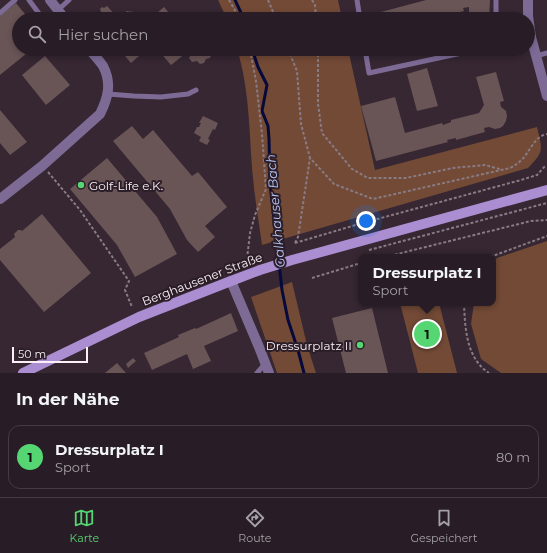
<!DOCTYPE html>
<html lang="de">
<meta charset="utf-8">
<style>
:root{--surface:#281d26;--page:#30262e;--text:#f1f3f6;--muted:#a5a2a7;--line:#443b43;--accent:#55d672}
body{margin:0;font-family:Montserrat,sans-serif;background:var(--page);color:var(--text)}
.scale{position:absolute;left:12px;bottom:10px;width:76px;box-sizing:border-box;padding-left:4px;border:2px solid #faf0f6;border-top:0;font-size:11px;line-height:14px;white-space:nowrap;color:#faf0f6;-webkit-text-stroke:3px #2c1e28;paint-order:stroke}
.you{position:absolute;left:366px;top:221px;width:14px;height:14px;margin:-10px;border:3px solid #fff;border-radius:50%;background:#1a73e8;box-shadow:0 0 0 6px #1a73e833}
.badge{display:grid;place-items:center;width:26px;height:26px;border-radius:50%;background:var(--accent);color:#111;font-size:13px;font-weight:700}
.pin{position:absolute;translate:-50% -50%;border:2px solid #fff;box-shadow:0 1px 4px #0006}
.popup{position:absolute;left:358px;top:254px;width:138px;height:52px;box-sizing:border-box;display:grid;place-content:center;border-radius:8px;background:var(--surface);filter:drop-shadow(0 1px 3px #0005);font-size:13px;white-space:nowrap;color:var(--muted)}
.popup b{font-size:15px;color:var(--text)}
.popup::after{content:'';position:absolute;left:50%;top:100%;margin-left:-8px;border:8px solid transparent;border-top-color:var(--surface)}
.list{margin:0;padding:0;list-style:none}
h2{display:flex;justify-content:space-between;align-items:center;height:52px;margin:0;padding:0 16px;font-size:17px}
h2 small{font-size:13px;font-weight:400;color:var(--muted)}
.list li{display:grid;grid-template-columns:26px 1fr auto;gap:12px;align-items:center;box-sizing:border-box;height:64px;margin:0 8px 8px;padding:0 8px;border:1px solid var(--line);border-radius:12px}
.list b{display:block;font-size:15px;white-space:nowrap}
.list p{margin:0;font-size:13px;white-space:nowrap;color:var(--muted)}
.list em{font-size:13px;font-style:normal;color:var(--muted)}
.icon{flex:none;width:22px;height:22px;fill:none;stroke:currentColor;stroke-width:2;stroke-linecap:round;stroke-linejoin:round}
.map{position:relative;flex:none;width:547px;height:373px;overflow:hidden}
.search{position:absolute;background:var(--surface);box-shadow:0 2px 6px #0003;left:12px;right:12px;top:12px;height:44px;display:flex;align-items:center;gap:10px;box-sizing:border-box;padding:0 14px;border-radius:22px;color:var(--muted);font-size:15px}
.sheet{height:124px;background:var(--surface)}
nav{display:flex;justify-content:space-around;align-items:center;box-sizing:border-box;height:56px;border-top:1px solid var(--line);background:var(--surface);font-size:11px;color:var(--muted)}
nav a{display:grid;justify-items:center;gap:2px}
nav .on{color:var(--accent)}
.map>svg:first-child{display:block}
.green{fill:#734a36}
.lines{fill:none;stroke-linecap:round;stroke-linejoin:round}
.stream{stroke:#050a3a;stroke-width:3}
.building{fill:#695456}
.path{stroke:#887b84;stroke-width:2;stroke-dasharray:3 2;stroke-linecap:butt}
.lane{stroke:#7d6b96;stroke-width:5}
.street{stroke:#7d6b96;stroke-width:10}
.secondary{stroke:#ab8ed2;stroke-width:10}
.poi-dot{fill:#55d672;stroke:#2c1e28;stroke-width:1.5}
.labels{text-anchor:middle;dominant-baseline:central;stroke-width:4;stroke-linejoin:round;paint-order:stroke}
.poi-label{font-size:12px;fill:#faf0f6;stroke:#2c1e28;text-anchor:start}
.street-label{font-size:12px;fill:#faf0f6;stroke:#2c1e28}
.water-label{font-size:13px;font-style:italic;fill:#b4c6f7;stroke:#2c1e28}
</style>
<div class="map">
<svg width="547" height="373" viewBox="0 0 547 373">
<rect width="100%" height="100%" fill="#362732"/>
<g class="green">
<polygon points="218,0 338,0 342,19 227,19"/>
<path d="M237,49H348L375,170L537,127C542,149 545,151 528,168L262,245C259,223 255,200 253,178C249,135 250,90 237,49Z"/>
<polygon points="547,241 547,373 501,373 481,359 471,324 474,303 493,303 493,263 497,258"/>
<polygon points="292,282 307,345 316,373 277,373 251,297"/>
<polygon points="400,303 439,303 457,373 418,373"/>
</g>
<g class="lines">
<g class="stream">
<polyline points="235,0 244,19"/>
<polyline points="252,49 258,67 267,85 262,111 268,126 269,139 270,183 282,290 288,320 298,350 304,373"/>
</g>
</g>
<g class="building">
<polygon points="426,0 490,0 489,19 469,19 469,7 463,8 464,11 433,19 367,19 366,16"/>
<polygon points="16,3 29,19 19,19 19,49 32,49 0,75 0,16"/>
<polygon points="107,6 119,19 91,19 95,16 94,14 96,12 99,14 101,12 100,9 102,7 104,8"/>
<polygon points="164,7 170,14 171,13 174,16 172,17 174,19 150,19"/>
<polygon points="126,11 134,12 133,19 125,19"/>
<polygon points="119,49 147,49 131,63"/>
<polygon points="161,49 210,49 209,51 212,54 210,58 206,59 204,63 200,64 197,61 192,62 189,58 192,53 190,50 171,65 159,51"/>
<polygon points="45,56 70,85 46,105 22,75"/>
<polygon points="427,68 438,106 417,111 407,74"/>
<polygon points="496,72 504,101 500,102 501,107 506,111 507,116 506,121 503,126 500,128 495,129 489,127 484,128 485,132 456,140 456,138 447,140 448,142 376,161 361,106 395,97 405,133 442,123 443,125 451,122 451,120 479,113 484,105 476,77"/>
<polygon points="0,110 27,142 10,155 0,143"/>
<polygon points="203,116 218,123 215,130 213,129 208,139 210,140 207,145 199,141 201,137 194,133 197,127 199,127 201,123 199,123"/>
<polygon points="132,126 143,139 153,130 192,176 198,172 227,207 205,226 215,237 198,252 187,240 170,209 113,141"/>
<polygon points="107,158 157,217 177,254 135,277 117,245 70,189"/>
<polygon points="42,214 91,273 44,312 0,260 0,249 15,237 14,234 18,230 21,230 22,231"/>
<polygon points="372,308 388,373 346,373 332,318"/>
<polygon points="231,313 238,331 204,346 211,361 193,369 187,354 152,370 144,353 179,337 178,335 195,328 196,329"/>
<polygon points="133,358 136,361 128,368 126,364"/>
<polygon points="117,363 126,373 105,373"/>
</g>
<g class="lines">
<g class="path">
<polyline points="229,0 240,19"/>
<polyline points="268,0 276,19"/>
<polyline points="312,0 315,5 316,19"/>
<path d="M288,49L297,71L301,124L310,158L334,184L373,199L510,168C516,165 520,162 525,156C531,148 536,136 547,134"/>
<polyline points="318,49 318,104 322,133 352,169 368,178 406,178 453,168 485,165 503,170"/>
<polyline points="48,172 80,210 129,281 125,290 132,307"/>
<polyline points="295,243 359,224 521,180 537,175 546,165"/>
<polyline points="295,243 298,237 310,158"/>
<polyline points="369,250 547,203"/>
<polyline points="385,257 531,221 547,220"/>
<polyline points="490,257 547,236"/>
<polyline points="247,259 250,233 255,215 266,189 262,134 256,81 251,55 250,49"/>
<polyline points="312,278 361,263"/>
<path d="M464,303C465,328 466,358 489,373"/>
</g>
<g class="lane">
<polyline points="29,0 43,19"/>
<polyline points="357,0 360,19"/>
<polyline points="58,10 69,0"/>
<polyline points="0,13 15,0"/>
<polyline points="496,19 496,0"/>
<polyline points="365,49 369,73 480,49"/>
<polyline points="536,56 547,53"/>
<polyline points="108,94 134,96 161,97 188,94 196,90"/>
<polyline points="257,373 265,364"/>
</g>
<g class="street">
<polyline points="50,0 65,19"/>
<polyline points="528,0 528,16 531,37 547,96"/>
<path d="M0,199L42,166L100,114C108,98 112,83 103,66C99,60 94,55 89,49"/>
<polyline points="231,281 259,347 269,373"/>
</g>
<polyline class="secondary" points="23,373 139,317 231,281 260,270 292,260 547,190"/>
</g>
<g class="poi-dot">
<circle cx="81" cy="185" r="4"/>
<circle cx="360" cy="345" r="4"/>
</g>
<g class="labels">
<g class="poi-label">
<text x="89" y="185">Golf-Life e.K.</text>
<text x="352" y="345" text-anchor="end">Dressurplatz II</text>
</g>
<g class="street-label">
<text transform="translate(202 279) rotate(-21)">Berghausener Straße</text>
</g>
<g class="water-label">
<text transform="translate(275 211) rotate(-95)">Galkhauser Bach</text>
</g>
</g>
</svg>
<div class="scale">50 m</div>
<div class="you"></div>
<div class="pin badge" style="left:427px;top:334px">1</div>
<div class="popup"><b>Dressurplatz I</b>Sport</div>
<div class="search"><svg class="icon" aria-label="search" viewBox="0 0 24 24"><circle cx="10" cy="10" r="6"/><path d="M15 15l6 6"/></svg>Hier suchen</div>
</div>
<section class="sheet">
<h2>In der Nähe<small></small></h2>
<ul class="list">
<li><span class="badge">1</span><div><b>Dressurplatz I</b><p>Sport</p></div><em>80 m</em></li>
</ul>
</section>
<nav>
<a class="on"><svg class="icon" aria-label="map" viewBox="0 0 24 24"><path d="M3 6l6-2 6 2 6-2v14l-6 2-6-2-6 2zM9 4v14M15 6v14"/></svg>Karte</a>
<a><svg class="icon" aria-label="directions" viewBox="0 0 24 24"><path d="M12 3l9 9-9 9-9-9zM9 14v-3h6M13 9l2 2-2 2"/></svg>Route</a>
<a><svg class="icon" aria-label="saved" viewBox="0 0 24 24"><path d="M7 4h10v16l-5-4-5 4z"/></svg>Gespeichert</a>
</nav>
